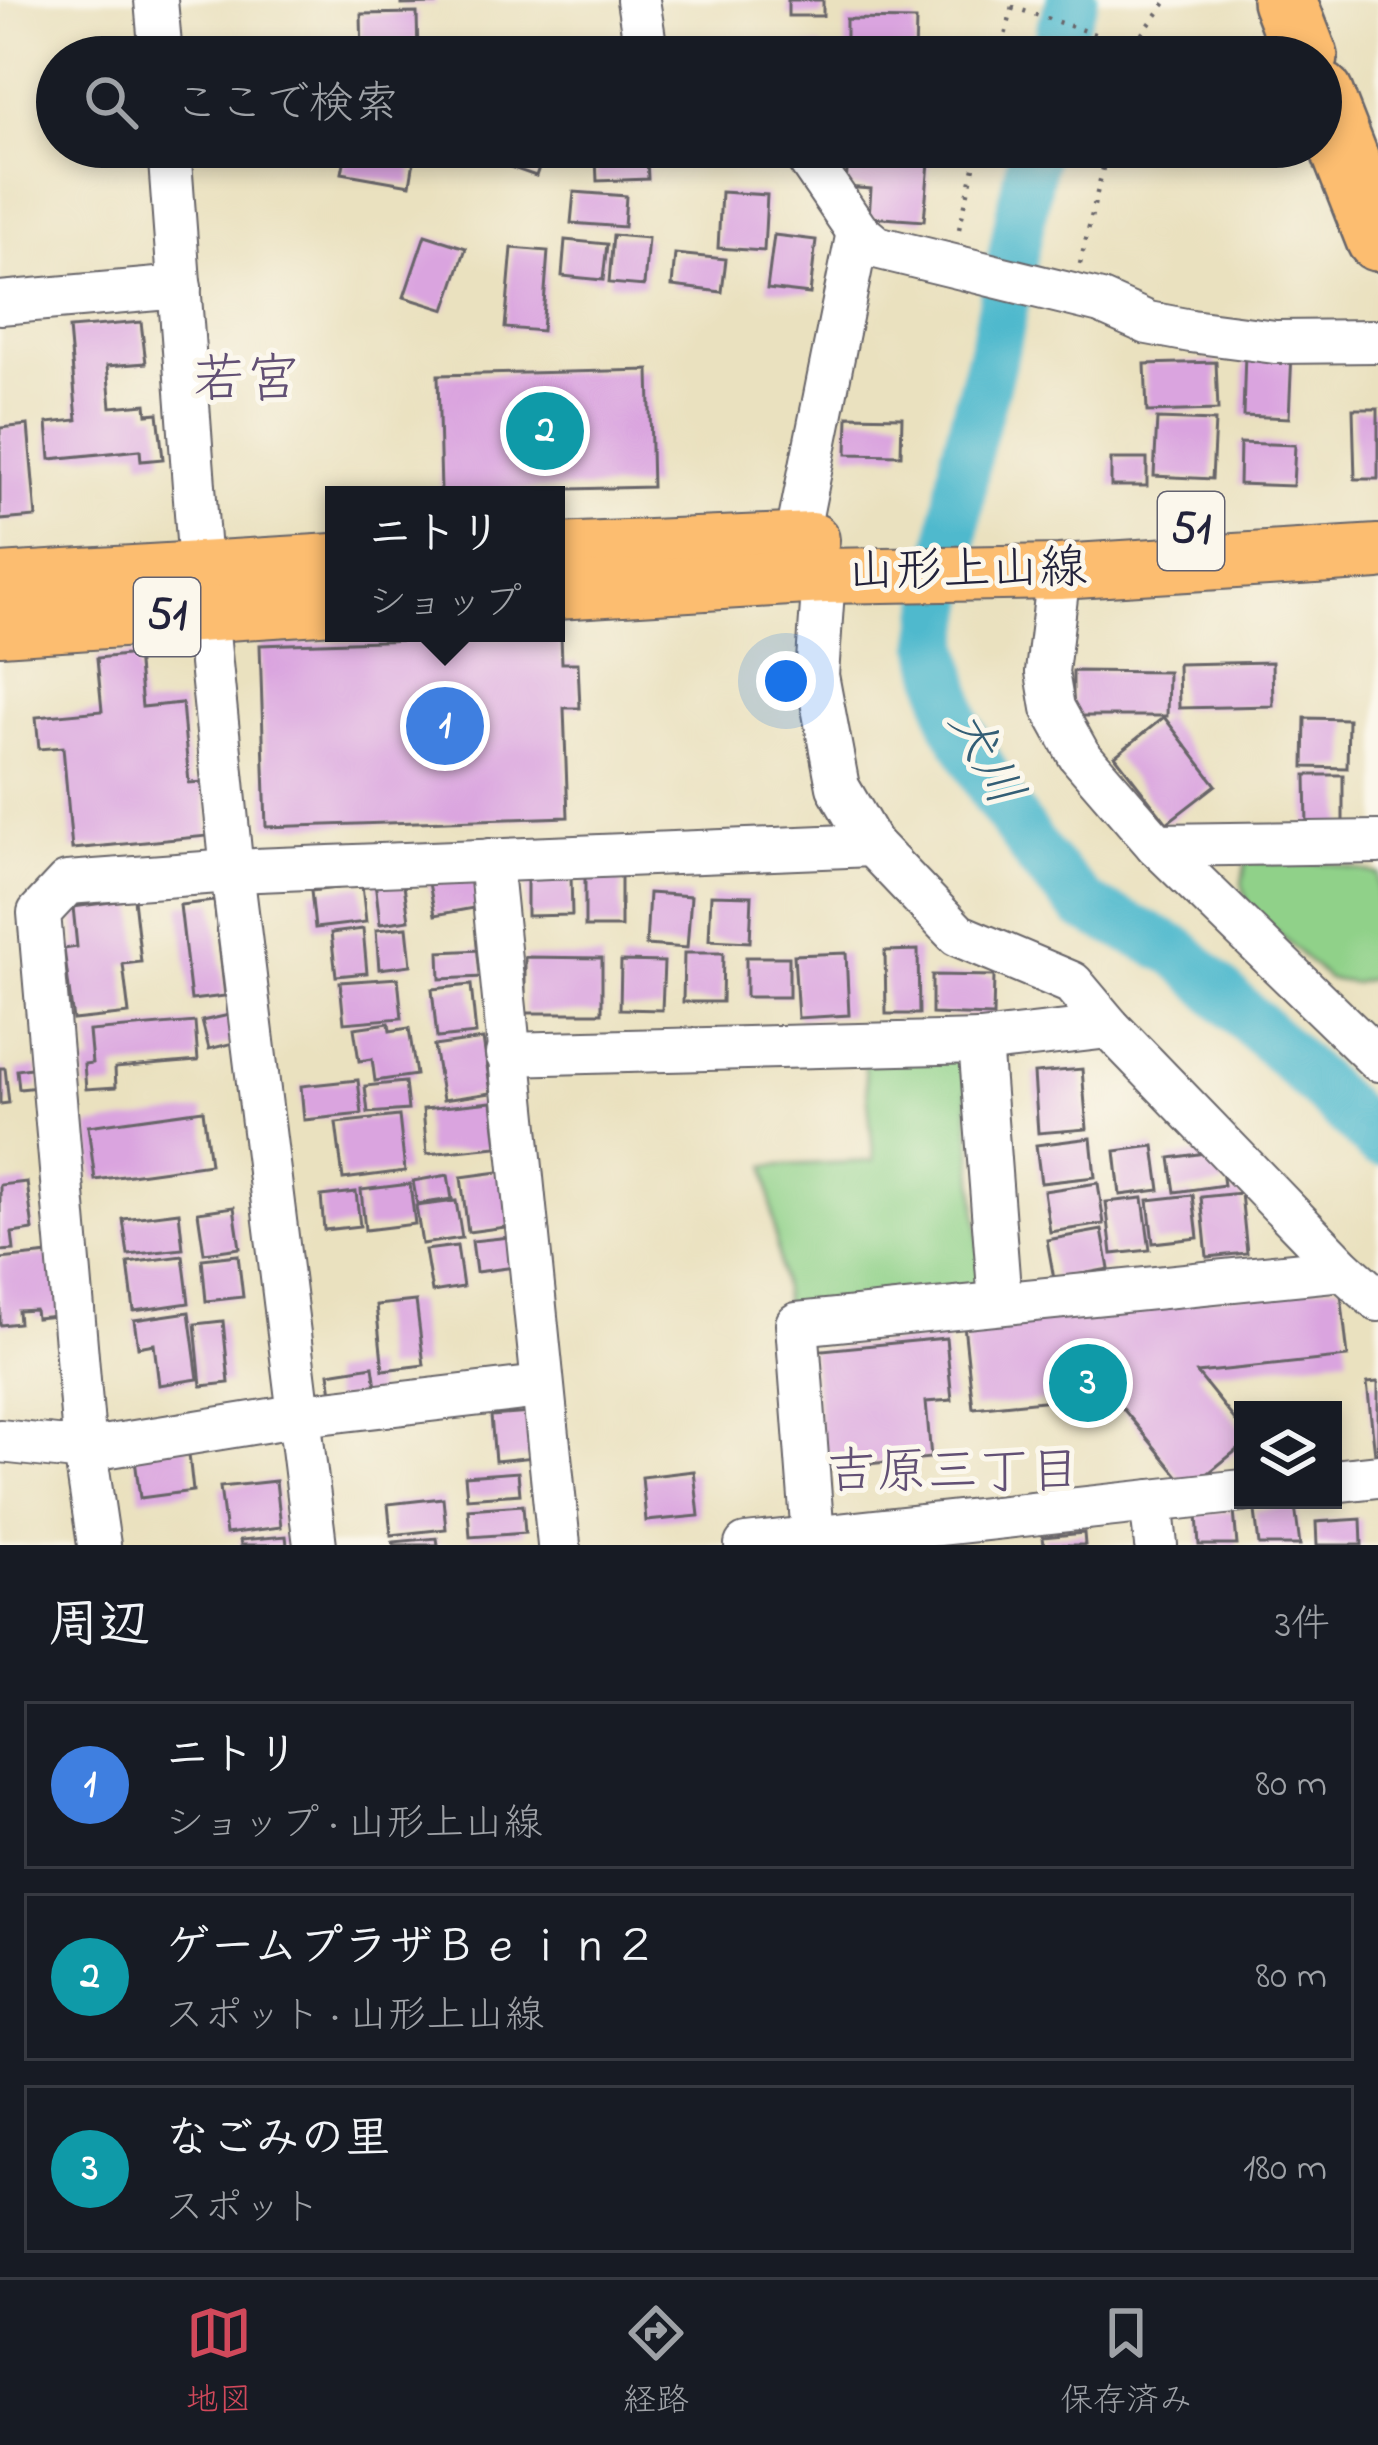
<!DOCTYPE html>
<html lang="ja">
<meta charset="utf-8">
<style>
:root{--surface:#171b24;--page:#20242c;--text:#f1f3f6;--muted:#9ea1a6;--line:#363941;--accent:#d1495b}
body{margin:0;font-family:"Indie Flower","Klee One",sans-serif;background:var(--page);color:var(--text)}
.controls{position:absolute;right:36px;bottom:36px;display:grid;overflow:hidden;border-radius:0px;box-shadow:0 6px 18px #0003}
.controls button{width:108px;height:108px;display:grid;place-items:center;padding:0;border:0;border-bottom:3px solid var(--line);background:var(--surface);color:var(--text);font:60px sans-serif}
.you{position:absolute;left:786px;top:681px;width:42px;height:42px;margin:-30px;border:9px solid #fff;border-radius:50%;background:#1a73e8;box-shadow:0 0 0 18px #1a73e833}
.badge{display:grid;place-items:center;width:78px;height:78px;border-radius:50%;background:var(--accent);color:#fff;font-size:39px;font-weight:700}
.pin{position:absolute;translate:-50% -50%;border:6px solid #fff;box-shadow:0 3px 12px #0006}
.popup{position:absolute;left:325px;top:486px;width:240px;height:156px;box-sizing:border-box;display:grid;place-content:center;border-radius:0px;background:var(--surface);filter:drop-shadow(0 3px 9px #0005);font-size:39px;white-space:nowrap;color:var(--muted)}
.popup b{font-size:45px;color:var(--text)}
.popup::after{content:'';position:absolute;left:50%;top:100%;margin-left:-24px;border:24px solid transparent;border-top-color:var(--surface)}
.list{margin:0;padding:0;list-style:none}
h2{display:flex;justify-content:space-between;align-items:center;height:156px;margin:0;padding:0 48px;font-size:51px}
h2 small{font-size:39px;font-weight:400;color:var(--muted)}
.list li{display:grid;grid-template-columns:78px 1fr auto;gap:36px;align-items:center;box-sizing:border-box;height:168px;margin:0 24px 24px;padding:0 24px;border:3px solid var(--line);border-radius:0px}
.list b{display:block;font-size:45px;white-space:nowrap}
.list p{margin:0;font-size:39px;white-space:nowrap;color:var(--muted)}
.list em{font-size:39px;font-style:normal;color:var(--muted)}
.icon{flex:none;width:66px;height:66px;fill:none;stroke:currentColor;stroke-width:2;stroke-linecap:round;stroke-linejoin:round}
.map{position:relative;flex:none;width:1378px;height:1545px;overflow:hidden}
.search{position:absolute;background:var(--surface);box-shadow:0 6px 18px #0003;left:36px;right:36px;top:36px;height:132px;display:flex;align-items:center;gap:30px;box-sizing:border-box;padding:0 42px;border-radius:66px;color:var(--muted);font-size:45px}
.sheet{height:732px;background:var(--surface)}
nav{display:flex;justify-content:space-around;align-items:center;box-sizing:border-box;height:168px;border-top:3px solid var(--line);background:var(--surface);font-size:33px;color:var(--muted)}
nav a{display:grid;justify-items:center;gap:6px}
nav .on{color:var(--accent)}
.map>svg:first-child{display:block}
.green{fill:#90d189;stroke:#597a62;stroke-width:3}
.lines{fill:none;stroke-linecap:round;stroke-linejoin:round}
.river{stroke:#50b9cd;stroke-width:51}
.building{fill:#daa4df}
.minor-casing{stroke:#686569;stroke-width:46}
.major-casing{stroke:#686569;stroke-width:58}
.highway-casing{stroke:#686569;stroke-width:68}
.path{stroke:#686569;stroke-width:4.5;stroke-dasharray:3 9;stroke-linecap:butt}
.minor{stroke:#fff;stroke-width:42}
.major{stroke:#fcbd6f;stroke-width:54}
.highway{stroke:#fcbd6f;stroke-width:63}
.labels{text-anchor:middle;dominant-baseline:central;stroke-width:10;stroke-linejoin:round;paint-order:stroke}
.shield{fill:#fbf7ec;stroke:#636270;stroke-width:3}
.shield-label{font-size:45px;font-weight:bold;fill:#22223b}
.street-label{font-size:48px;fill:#22223b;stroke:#fbf7ec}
.water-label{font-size:51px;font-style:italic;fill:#345e75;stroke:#fbf7ec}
.neighbourhood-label{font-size:51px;fill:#625074;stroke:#fbf7ec}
.quarter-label{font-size:54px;fill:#625074;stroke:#fbf7ec}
</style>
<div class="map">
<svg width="1378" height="1545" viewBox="0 0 1378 1545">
<rect width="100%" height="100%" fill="#fbf7ec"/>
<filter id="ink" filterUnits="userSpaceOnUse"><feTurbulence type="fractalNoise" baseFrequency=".00833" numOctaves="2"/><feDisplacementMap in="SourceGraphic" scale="24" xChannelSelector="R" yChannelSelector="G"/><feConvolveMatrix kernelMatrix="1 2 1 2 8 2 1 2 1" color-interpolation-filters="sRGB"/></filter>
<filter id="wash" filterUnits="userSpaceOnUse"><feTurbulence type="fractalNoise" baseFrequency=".004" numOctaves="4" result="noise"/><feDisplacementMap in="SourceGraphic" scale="48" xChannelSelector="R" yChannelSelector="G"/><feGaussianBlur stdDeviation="2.7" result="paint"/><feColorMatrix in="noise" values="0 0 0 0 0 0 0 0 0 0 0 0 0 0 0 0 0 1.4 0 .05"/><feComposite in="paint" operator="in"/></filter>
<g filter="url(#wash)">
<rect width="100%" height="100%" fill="#eae1bf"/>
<g class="green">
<polygon points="1246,861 1328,863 1378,874 1378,977 1354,983 1328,979 1248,905 1242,883"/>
<polygon points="964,1055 983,1288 785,1306 766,1166 874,1161 864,1059"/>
</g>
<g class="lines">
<g class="river">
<polyline points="1057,57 1062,27 1073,0"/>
<polyline points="1034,147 998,333 966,455 936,644 955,723 996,795 1040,858 1084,906 1178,952 1378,1141"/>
</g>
</g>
<g id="blocks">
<g class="building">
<polygon points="402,0 436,0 436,4 402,5"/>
<rect x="788" y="0" width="35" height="16"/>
<polygon points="417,13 418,57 362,57 361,14"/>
<polygon points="846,19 916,20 915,57 846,57"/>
<rect x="767" y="46" width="55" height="11"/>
<polygon points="677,48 743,50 742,57 677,57"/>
<polygon points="347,147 416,148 410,185 342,173"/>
<polygon points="495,147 546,147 536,176 490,160"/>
<polygon points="848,156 929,162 924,221 869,217 871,189 846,187"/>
<polygon points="647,157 648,179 597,181 596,158"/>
<polygon points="574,192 626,196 624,227 571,223"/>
<polygon points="721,192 767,195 764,251 718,248"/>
<polygon points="425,235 466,248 445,310 404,297"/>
<polygon points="613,235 648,238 644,286 609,283"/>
<polygon points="774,235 816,240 810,294 767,289"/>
<polygon points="565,240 607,244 603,280 562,276"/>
<polygon points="512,248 548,251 542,331 505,328"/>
<polygon points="675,254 726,259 722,292 672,286"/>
<polygon points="141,322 146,363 107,366 111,407 146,404 147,414 158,413 163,459 141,461 140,450 50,459 47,423 77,420 69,328"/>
<polygon points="1245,352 1292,353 1289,418 1243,416"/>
<polygon points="1216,362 1218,410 1147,412 1145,364"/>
<polygon points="649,370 652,487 441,492 438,375"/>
<polygon points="1353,409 1378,409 1378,479 1355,479"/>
<polygon points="848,416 902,417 901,455 847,454"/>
<polygon points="1157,419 1215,421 1212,479 1154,476"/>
<polygon points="28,425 36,517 0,520 0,428"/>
<polygon points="1240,443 1295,445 1293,486 1239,484"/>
<rect x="1111" y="459" width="36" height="27"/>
<polygon points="561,635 562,663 578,663 580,708 564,708 568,817 266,827 260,645"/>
<polygon points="137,654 142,707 182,703 189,783 203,782 208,836 72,849 63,747 39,749 36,717 102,711 97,658"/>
<polygon points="1272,662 1273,706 1179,708 1178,664"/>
<polygon points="1073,671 1168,672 1167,716 1073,716"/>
<polygon points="1164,717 1216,785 1167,823 1115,756"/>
<polygon points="1305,718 1348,719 1347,768 1304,767"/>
<polygon points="1306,775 1343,775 1343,826 1307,827"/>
<polygon points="473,875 479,907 435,915 429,883"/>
<polygon points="571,875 572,915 527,916 527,876"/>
<rect x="585" y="876" width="36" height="51"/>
<polygon points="403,878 409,920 380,924 375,881"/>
<polygon points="362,885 366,922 315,928 311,891"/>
<polygon points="649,893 691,896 687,948 646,945"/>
<polygon points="711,895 752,896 750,942 709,940"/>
<polygon points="134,899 141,962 123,964 129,1014 73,1020 64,949 77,947 73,907"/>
<polygon points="214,901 225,996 191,1000 180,905"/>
<polygon points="407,927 411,965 379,969 376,930"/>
<polygon points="363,929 367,973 336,976 331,933"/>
<polygon points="482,950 483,977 440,979 439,952"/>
<polygon points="918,950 919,1014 886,1014 885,951"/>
<polygon points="684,953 723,953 722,1002 683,1002"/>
<polygon points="846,953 849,1015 798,1018 794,955"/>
<polygon points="525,957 602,958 602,1013 525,1013"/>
<rect x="746" y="957" width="43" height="40"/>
<polygon points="621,961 664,962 662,1010 620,1009"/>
<polygon points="932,975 994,976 993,1016 932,1014"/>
<polygon points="398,978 402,1018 344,1023 340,982"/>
<polygon points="471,985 476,1034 437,1038 432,989"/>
<polygon points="243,1012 250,1039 209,1049 202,1021"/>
<polygon points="195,1022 198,1061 115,1068 116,1087 86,1089 84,1064 92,1063 89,1031"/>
<polygon points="389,1023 390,1031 409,1028 416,1075 375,1081 372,1059 359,1061 354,1028"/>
<polygon points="483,1039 491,1093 443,1100 434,1046"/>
<polygon points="37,1067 39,1087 19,1089 17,1070"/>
<polygon points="0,1068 5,1068 9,1103 0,1104"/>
<polygon points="1082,1069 1087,1129 1038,1133 1034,1073"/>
<polygon points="358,1080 362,1114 304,1120 301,1086"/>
<polygon points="405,1082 408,1110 368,1113 365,1086"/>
<polygon points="492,1102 497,1147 427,1154 423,1109"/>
<polygon points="203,1110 210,1164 95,1180 88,1126"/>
<polygon points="399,1116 405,1171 343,1179 336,1123"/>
<polygon points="1091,1138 1095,1177 1041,1183 1036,1145"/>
<polygon points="1154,1146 1160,1190 1120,1195 1115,1151"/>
<polygon points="1219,1151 1224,1185 1175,1192 1170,1158"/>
<polygon points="506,1171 513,1226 468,1232 461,1177"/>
<polygon points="448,1175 452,1199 417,1204 413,1181"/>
<polygon points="27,1182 33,1230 12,1233 14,1250 0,1251 0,1185"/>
<polygon points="1098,1183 1104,1224 1050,1232 1044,1191"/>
<polygon points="410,1184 415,1224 365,1230 361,1190"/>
<polygon points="356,1192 360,1226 324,1230 321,1196"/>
<polygon points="1241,1193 1247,1253 1207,1257 1201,1197"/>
<polygon points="1193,1195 1198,1238 1153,1243 1148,1200"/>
<polygon points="1143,1198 1150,1250 1112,1254 1106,1202"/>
<polygon points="456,1201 462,1238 422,1244 416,1206"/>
<polygon points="234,1207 240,1248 204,1253 198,1212"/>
<polygon points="179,1212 183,1249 128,1255 123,1219"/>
<polygon points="1102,1230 1109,1269 1054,1279 1047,1240"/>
<polygon points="520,1236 523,1266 476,1272 472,1241"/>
<polygon points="457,1246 463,1287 432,1292 425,1250"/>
<polygon points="59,1253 66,1315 36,1318 35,1310 18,1311 19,1323 0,1325 0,1259"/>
<polygon points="238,1255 243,1297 206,1301 202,1259"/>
<polygon points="183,1256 189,1303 134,1311 128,1263"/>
<polygon points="1340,1285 1348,1357 1197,1373 1243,1430 1243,1445 1189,1489 1111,1394 973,1408 964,1325"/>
<polygon points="416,1301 424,1365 383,1370 376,1305"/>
<polygon points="189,1312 198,1379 159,1385 154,1344 138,1347 134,1320"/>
<polygon points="223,1321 229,1383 201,1386 195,1324"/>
<polygon points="946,1338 952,1400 926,1402 931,1458 824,1468 812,1351"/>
<polygon points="373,1366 377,1394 333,1400 329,1373"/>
<polygon points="1378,1382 1378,1454 1375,1454 1367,1383"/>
<polygon points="531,1413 535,1457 495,1461 491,1416"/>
<polygon points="188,1445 193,1491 140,1498 134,1452"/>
<polygon points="694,1471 699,1516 646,1521 642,1477"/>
<polygon points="518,1472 520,1494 467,1498 465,1476"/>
<polygon points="276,1481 281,1527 226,1534 220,1487"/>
<polygon points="443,1498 446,1529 391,1535 388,1504"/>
<polygon points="523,1505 525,1533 470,1537 468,1509"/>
<polygon points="1295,1506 1300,1545 1259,1545 1255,1511"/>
<polygon points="1234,1511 1237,1545 1199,1545 1197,1514"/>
<polygon points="1361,1519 1362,1545 1317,1545 1316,1522"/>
<polygon points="1084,1533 1085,1545 1044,1545 1043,1537"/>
<polygon points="286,1536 287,1545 241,1545 240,1540"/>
<polygon points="437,1538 438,1545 394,1545 393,1542"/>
</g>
</g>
</g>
<g filter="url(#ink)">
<use href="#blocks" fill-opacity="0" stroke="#686569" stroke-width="3"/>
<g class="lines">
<g class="minor-casing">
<g id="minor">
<polyline points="156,0 161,57"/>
<polyline points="638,0 647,57"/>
<polyline points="169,147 200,567"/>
<polyline points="800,147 858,232 876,247 1101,302 1148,323 1191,331 1275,342 1378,341"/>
<polyline points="0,303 180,287"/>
<polyline points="796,541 858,232"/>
<polyline points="1059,572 1047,672 1053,708 1079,755 1157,845 1378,1060"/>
<polyline points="824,576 817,675 838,787 872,845 958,935 1072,983 1109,1027 1343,1269 1378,1300"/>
<polyline points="206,614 232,871 315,1545"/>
<polyline points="1157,845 1378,842"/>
<polyline points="490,860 559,1545"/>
<polyline points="980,1042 1000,1303"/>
<polyline points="507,1054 980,1042 1109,1027"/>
<polyline points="0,1441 85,1450 301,1415 540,1387"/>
<polyline points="1333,1481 1378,1476"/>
<polyline points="1151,1501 1156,1545"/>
<polyline points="813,1538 797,1324 1343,1269"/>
<polyline points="99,1545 85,1450 39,913 67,883 232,871 872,845"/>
<polyline points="746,1545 1243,1491"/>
</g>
</g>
<g class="major-casing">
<g id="major">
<polyline points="556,551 812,540"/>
<polyline points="0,581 334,561"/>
<polyline points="556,592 824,576 1059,572 1378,552"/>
<polyline points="0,628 334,606"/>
</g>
</g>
<g class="highway-casing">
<g id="highway">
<polyline points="1284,0 1306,57"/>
<polyline points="1321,94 1378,239"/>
</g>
</g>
<g class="path">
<polyline points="1012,7 1137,48"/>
<polyline points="999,57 1015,0"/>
<polyline points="1134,57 1141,35 1168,0"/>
<polyline points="959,229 979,147"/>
<polyline points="1080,264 1108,147"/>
</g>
<use href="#minor" class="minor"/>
<use href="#major" class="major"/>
<use href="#highway" class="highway"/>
</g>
</g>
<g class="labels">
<g class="shield">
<rect x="1158" y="492" width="66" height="78" rx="9"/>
<rect x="134" y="578" width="66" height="78" rx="9"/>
</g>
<g class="shield-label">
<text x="1191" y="531">51</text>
<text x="167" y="617">51</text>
</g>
<g class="street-label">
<text transform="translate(967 572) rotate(-1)">山形上山線</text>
</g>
<g class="water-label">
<text transform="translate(983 758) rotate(62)">犬川</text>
</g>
<g class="neighbourhood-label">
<text x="953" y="1474">吉原三丁目</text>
</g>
<g class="quarter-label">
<text x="246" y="383">若宮</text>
</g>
</g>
</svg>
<div class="controls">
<button><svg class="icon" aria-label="layers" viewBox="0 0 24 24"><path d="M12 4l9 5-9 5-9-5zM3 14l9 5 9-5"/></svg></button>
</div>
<div class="you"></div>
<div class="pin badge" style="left:445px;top:726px;background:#3f7fe0">1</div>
<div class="popup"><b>ニトリ</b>ショップ</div>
<div class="pin badge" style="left:545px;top:431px;background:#0f9aa8">2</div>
<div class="pin badge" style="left:1088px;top:1383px;background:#0f9aa8">3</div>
<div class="search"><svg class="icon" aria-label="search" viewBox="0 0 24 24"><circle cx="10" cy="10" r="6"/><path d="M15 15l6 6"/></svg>ここで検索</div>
</div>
<section class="sheet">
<h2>周辺<small>3件</small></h2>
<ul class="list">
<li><span class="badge" style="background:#3f7fe0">1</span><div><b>ニトリ</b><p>ショップ · 山形上山線</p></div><em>80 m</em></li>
<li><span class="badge" style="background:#0f9aa8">2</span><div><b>ゲームプラザＢｅｉｎ２</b><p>スポット · 山形上山線</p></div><em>80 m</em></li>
<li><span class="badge" style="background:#0f9aa8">3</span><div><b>なごみの里</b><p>スポット</p></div><em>180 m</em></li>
</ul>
</section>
<nav>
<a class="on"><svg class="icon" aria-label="map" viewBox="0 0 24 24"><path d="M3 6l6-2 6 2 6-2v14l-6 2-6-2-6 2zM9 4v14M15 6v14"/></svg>地図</a>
<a><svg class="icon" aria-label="directions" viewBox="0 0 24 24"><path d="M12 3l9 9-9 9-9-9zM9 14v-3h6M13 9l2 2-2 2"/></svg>経路</a>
<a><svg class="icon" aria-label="saved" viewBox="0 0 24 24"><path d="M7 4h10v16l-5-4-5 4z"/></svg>保存済み</a>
</nav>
